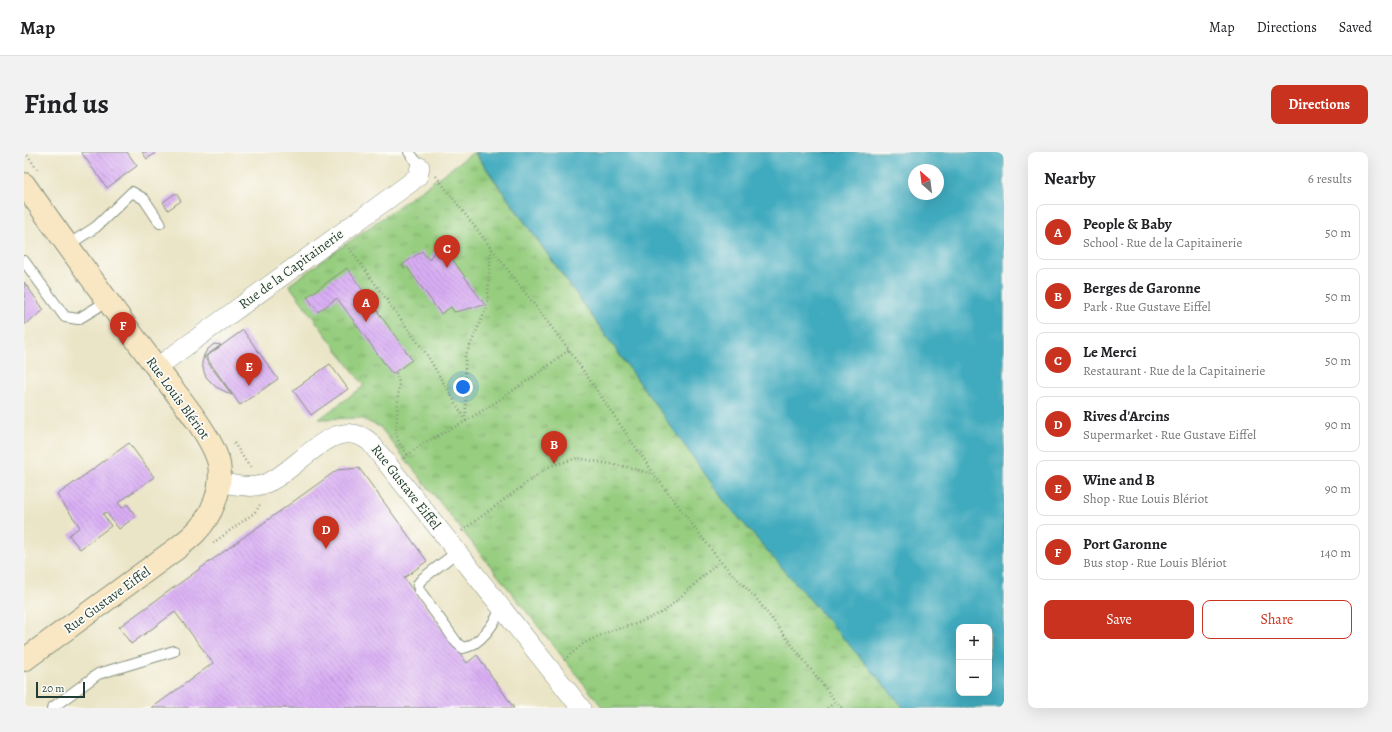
<!DOCTYPE html>
<meta charset="utf-8">
<style>
:root{--surface:#fff;--page:#f2f2f2;--text:#202124;--muted:#757577;--line:#e0e0e0;--accent:#c8321e}
body{margin:0;font-family:Alegreya,serif;background:var(--page);color:var(--text)}
.controls{position:absolute;right:12px;bottom:12px;display:grid;overflow:hidden;border-radius:8px;box-shadow:0 4px 16px #0002}
.controls button{width:36px;height:36px;display:grid;place-items:center;padding:0;border:0;border-bottom:1px solid var(--line);background:var(--surface);color:var(--text);font:20px sans-serif}
.compass{position:absolute;left:884px;top:12px;width:36px;height:36px;border-radius:50%;background:var(--surface);box-shadow:0 4px 16px #0002;rotate:332deg}
.scale{position:absolute;left:12px;bottom:10px;width:49px;box-sizing:border-box;padding-left:4px;border:2px solid #1f3d34;border-top:0;font-size:11px;line-height:14px;white-space:nowrap;color:#1f3d34;-webkit-text-stroke:3px #fdfcf7;paint-order:stroke}
.you{position:absolute;left:439px;top:235px;width:14px;height:14px;margin:-10px;border:3px solid #fff;border-radius:50%;background:#1a73e8;box-shadow:0 0 0 6px #1a73e833}
.badge{display:grid;place-items:center;width:26px;height:26px;border-radius:50%;background:var(--accent);color:#fff;font-size:13px;font-weight:700}
.pin{position:absolute;translate:-50% -33px;filter:drop-shadow(0 1px 2px #0008)}
.pin::after{content:'';position:absolute;top:21px;width:14px;height:12px;background:inherit;clip-path:polygon(0 0,100% 0,50% 100%)}
.list{margin:0;padding:0;list-style:none}
h2{display:flex;justify-content:space-between;align-items:center;height:52px;margin:0;padding:0 16px;font-size:17px}
h2 small{font-size:13px;font-weight:400;color:var(--muted)}
.list li{display:grid;grid-template-columns:26px 1fr auto;gap:12px;align-items:center;box-sizing:border-box;height:56px;margin:0 8px 8px;padding:0 8px;border:1px solid var(--line);border-radius:8px}
.list b{display:block;font-size:15px;white-space:nowrap}
.list p{margin:0;font-size:13px;white-space:nowrap;color:var(--muted)}
.list em{font-size:13px;font-style:normal;color:var(--muted)}
.actions{display:flex;gap:8px;padding:12px 16px}
.actions a{flex:1;padding:9px 0;border:1px solid var(--accent);border-radius:8px;text-align:center;font-size:14px;color:var(--accent)}
.actions .main{background:var(--accent);color:#fff}
.map{position:relative;flex:none;width:980px;height:556px;overflow:hidden;border-radius:8px}
header{display:flex;align-items:center;gap:24px;box-sizing:border-box;height:56px;padding:0 20px;background:var(--surface);border-bottom:1px solid var(--line)}
header strong{font-size:19px}
nav{display:flex;gap:22px;margin-inline-start:auto;font-size:14px}
.intro{display:flex;align-items:center;justify-content:space-between;box-sizing:border-box;height:96px;padding:0 24px}
h1{margin:0;font-size:28px}
.button{padding:10px 18px;border-radius:8px;background:var(--accent);color:#fff;font-size:14px;font-weight:700}
main{display:flex;gap:24px;padding:0 24px}
aside{flex:1;background:var(--surface);border-radius:8px;box-shadow:0 4px 16px #0002}
.map>svg:first-child{display:block}
.park{fill:url(#park-tufts);stroke:#5a855a}
.water{fill:#3faabe;stroke:#2f7479;fill-rule:evenodd}
.building{fill:url(#building-back-hatch)}
.lines{fill:none;stroke-linecap:round;stroke-linejoin:round}
.lane-casing{stroke:#85917e;stroke-width:12}
.street-casing{stroke:#85917e;stroke-width:20}
.secondary-casing{stroke:#85917e;stroke-width:24}
.path{stroke:#85917e;stroke-width:2.5;stroke-dasharray:1 3;stroke-linecap:butt}
.lane{stroke:#fff;stroke-width:10}
.street{stroke:#fff;stroke-width:19}
.secondary{stroke:#f9e7c3;stroke-width:22}
.labels{text-anchor:middle;dominant-baseline:central;stroke-width:3.5;stroke-linejoin:round;paint-order:stroke}
.street-label{font-size:14px;fill:#1f3d34;stroke:#fdfcf7}
</style>
<header>
<strong>Map</strong>
<nav><a>Map</a><a>Directions</a><a>Saved</a></nav>
</header>
<div class="intro"><h1>Find us</h1><a class="button">Directions</a></div>
<main>
<div class="map">
<svg width="980" height="556" viewBox="0 0 980 556">
<defs>
<pattern id="park-tufts" width="24" height="20" patternUnits="userSpaceOnUse"><rect width="24" height="20" fill="#96cd7f"/><path d="M3 7l-1-3M5 7V3M7 7l1-3M15 17l-1-3M17 17v-4M19 17l1-3" fill="none" stroke="#7aa869"/></pattern>
<pattern id="building-back-hatch" width="6" height="6" patternUnits="userSpaceOnUse"><rect width="6" height="6" fill="#d9adf4"/><path d="M-1 5l2 2M0 0l6 6M5-1l2 2" fill="none" stroke="#af8ec6"/></pattern>
</defs>
<rect width="100%" height="100%" fill="#fdfcf7"/>
<filter id="ink" filterUnits="userSpaceOnUse"><feTurbulence type="fractalNoise" baseFrequency=".025" numOctaves="2"/><feDisplacementMap in="SourceGraphic" scale="8" xChannelSelector="R" yChannelSelector="G"/><feConvolveMatrix kernelMatrix="1 2 1 2 8 2 1 2 1" color-interpolation-filters="sRGB"/></filter>
<filter id="wash" filterUnits="userSpaceOnUse"><feTurbulence type="fractalNoise" baseFrequency=".012" numOctaves="4" result="noise"/><feDisplacementMap in="SourceGraphic" scale="16" xChannelSelector="R" yChannelSelector="G"/><feGaussianBlur stdDeviation="0.9" result="paint"/><feColorMatrix in="noise" values="0 0 0 0 0 0 0 0 0 0 0 0 0 0 0 0 0 1.4 0 .05"/><feComposite in="paint" operator="in"/></filter>
<g filter="url(#wash)">
<rect width="100%" height="100%" fill="#ebe5c7"/>
<polygon class="park" points="450,0 701,350 880,556 579,556 356,275 336,266 295,267 340,234 265,133"/>
<path class="water" d="M451,0H980V556H880L701,350ZM890,18H914V42H890ZM935,475H965V541H935Z"/>
<g id="blocks">
<g class="building">
<polygon points="57,0 103,0 113,14 83,36"/>
<polygon points="118,0 133,0 123,7"/>
<polygon points="152,41 157,49 144,58 139,50"/>
<polygon points="416,90 461,153 430,160 427,155 417,162 383,115 381,117 378,113 398,99 405,108"/>
<polygon points="323,116 388,208 368,222 313,146 294,160 283,145"/>
<polygon points="0,130 20,158 0,173"/>
<polygon points="219,178 254,227 216,253 182,205"/>
<polygon points="190,192 197,193 180,205 208,243 192,235 182,225 180,220 178,211 180,203 183,198"/>
<polygon points="306,212 324,237 287,263 269,238"/>
<polygon points="105,291 130,325 94,351 98,356 103,352 112,364 95,377 82,360 79,362 87,374 56,397 45,383 56,375 33,343"/>
<polygon points="335,316 403,409 380,426 443,511 453,503 490,556 128,556 189,511 151,460 107,492 95,475 313,318"/>
</g>
</g>
</g>
<g filter="url(#ink)">
<use href="#blocks" fill-opacity="0" stroke="#85917e" stroke-width="1"/>
<g class="lines">
<g class="lane-casing">
<g id="lane">
<polyline points="385,0 396,15"/>
<polyline points="44,93 72,75 108,40 120,47 136,71"/>
<polyline points="0,109 41,165 54,167 84,149"/>
<path d="M433,400L398,427L394,432L395,438L433,491L439,496C456,493 471,471 477,456"/>
<polyline points="28,556 74,522 150,499"/>
</g>
</g>
<g class="street-casing">
<g id="street">
<polyline points="132,216 386,31 394,24 396,15"/>
<path d="M195,330C206,332 221,336 232,334C269,330 307,257 346,290L557,556"/>
</g>
</g>
<g class="secondary-casing">
<path id="secondary" d="M0,32C44,94 88,156 133,216C151,241 189,284 195,312C199,337 188,364 171,381C165,387 158,392 152,397L0,508"/>
</g>
<g class="path">
<polyline points="1,0 13,17"/>
<polyline points="412,24 545,198 630,322 696,409 731,445 812,550 818,556"/>
<polyline points="325,96 403,203 442,269"/>
<polyline points="372,221 375,231 372,281 375,291 384,303"/>
<polyline points="442,269 441,205 463,155 467,97"/>
<polyline points="210,291 223,311 228,316"/>
<polyline points="380,306 398,292 442,269 475,248 513,222 545,198"/>
<polyline points="438,379 524,315 553,306 603,315 629,322"/>
<polyline points="189,391 230,361 235,355 236,351"/>
<polyline points="540,508 560,491 586,479 612,472 641,459 696,409"/>
<polyline points="803,556 812,550"/>
</g>
<use href="#lane" class="lane"/>
<use href="#street" class="street"/>
<use href="#secondary" class="secondary"/>
</g>
</g>
<g class="labels">
<g class="street-label">
<text transform="translate(267 117) rotate(-36)">Rue de la Capitainerie</text>
<text transform="translate(154 246) rotate(54)">Rue Louis Blériot</text>
<text transform="translate(382 335) rotate(52)">Rue Gustave Eiffel</text>
<text transform="translate(83 448) rotate(-36)">Rue Gustave Eiffel</text>
</g>
</g>
</svg>
<div class="controls">
<button>+</button>
<button>−</button>
</div>
<svg class="compass" viewBox="-18 -18 36 36"><path d="M0-13l5 13h-10z" fill="#e53935"/><path d="M0 13l5-13h-10z" fill="#757577"/></svg>
<div class="scale">20 m</div>
<div class="you"></div>
<div class="pin badge" style="left:342px;top:170px">A</div>
<div class="pin badge" style="left:530px;top:312px">B</div>
<div class="pin badge" style="left:423px;top:116px">C</div>
<div class="pin badge" style="left:302px;top:397px">D</div>
<div class="pin badge" style="left:225px;top:234px">E</div>
<div class="pin badge" style="left:99px;top:193px">F</div>
</div>
<aside>
<h2>Nearby<small>6 results</small></h2>
<ul class="list">
<li><span class="badge">A</span><div><b>People &amp; Baby</b><p>School · Rue de la Capitainerie</p></div><em>50 m</em></li>
<li><span class="badge">B</span><div><b>Berges de Garonne</b><p>Park · Rue Gustave Eiffel</p></div><em>50 m</em></li>
<li><span class="badge">C</span><div><b>Le Merci</b><p>Restaurant · Rue de la Capitainerie</p></div><em>50 m</em></li>
<li><span class="badge">D</span><div><b>Rives d'Arcins</b><p>Supermarket · Rue Gustave Eiffel</p></div><em>90 m</em></li>
<li><span class="badge">E</span><div><b>Wine and B</b><p>Shop · Rue Louis Blériot</p></div><em>90 m</em></li>
<li><span class="badge">F</span><div><b>Port Garonne</b><p>Bus stop · Rue Louis Blériot</p></div><em>140 m</em></li>
</ul>
<div class="actions"><a class="main">Save</a><a>Share</a></div>
</aside>
</main>
